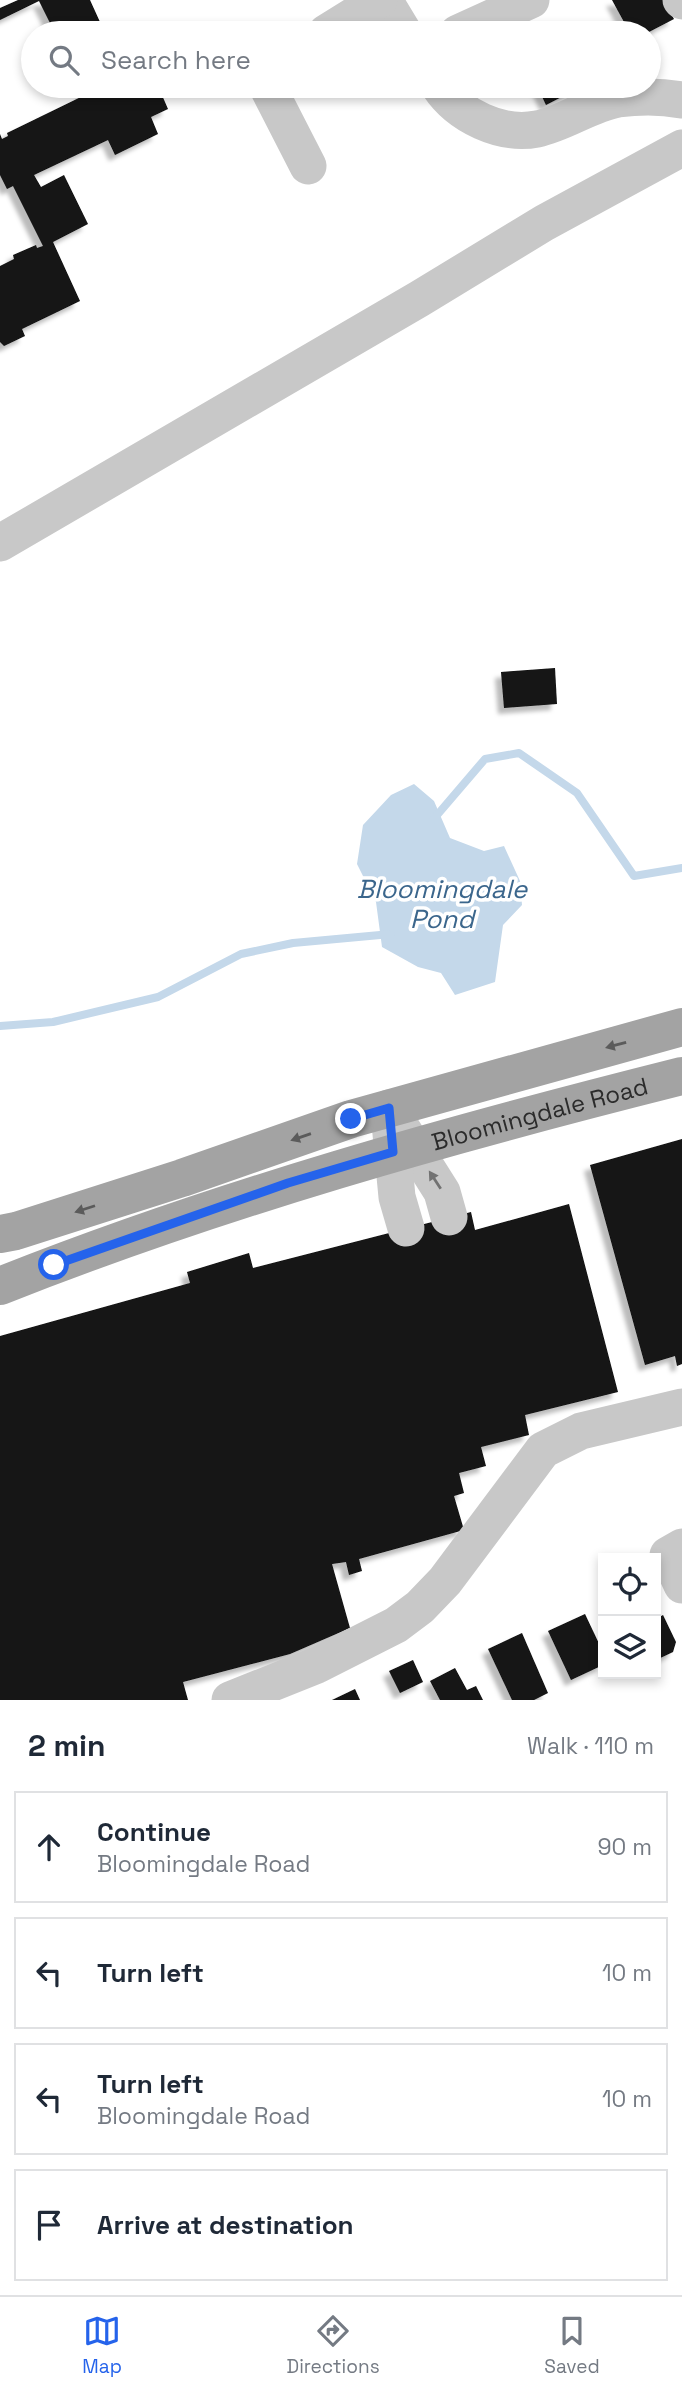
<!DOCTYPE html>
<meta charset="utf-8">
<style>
:root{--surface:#fff;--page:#f6f6f7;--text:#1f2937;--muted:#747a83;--line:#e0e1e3;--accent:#2563eb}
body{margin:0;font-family:"Space Grotesk",sans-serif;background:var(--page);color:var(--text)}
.controls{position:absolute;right:21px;bottom:21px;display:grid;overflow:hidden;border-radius:0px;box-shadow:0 4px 10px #0003}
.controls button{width:63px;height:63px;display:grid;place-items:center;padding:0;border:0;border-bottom:2px solid var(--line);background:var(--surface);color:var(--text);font:35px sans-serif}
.stop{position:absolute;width:21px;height:21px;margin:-16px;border:5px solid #2563eb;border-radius:50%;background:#fff}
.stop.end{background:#2563eb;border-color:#fff;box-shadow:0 2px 7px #0008}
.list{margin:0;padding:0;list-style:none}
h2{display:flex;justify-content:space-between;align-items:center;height:91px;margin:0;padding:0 28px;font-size:30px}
h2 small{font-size:23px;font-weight:400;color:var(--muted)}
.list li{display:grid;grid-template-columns:46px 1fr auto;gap:21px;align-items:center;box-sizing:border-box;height:112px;margin:0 14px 14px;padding:0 14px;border:2px solid var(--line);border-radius:0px}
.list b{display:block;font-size:26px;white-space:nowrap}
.list p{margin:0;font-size:23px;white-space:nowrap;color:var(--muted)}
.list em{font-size:23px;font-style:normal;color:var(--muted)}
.icon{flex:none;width:38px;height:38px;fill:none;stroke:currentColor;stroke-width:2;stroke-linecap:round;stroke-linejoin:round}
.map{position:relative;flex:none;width:682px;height:1700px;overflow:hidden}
.search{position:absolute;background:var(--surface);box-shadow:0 4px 10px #0003;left:21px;right:21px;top:21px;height:77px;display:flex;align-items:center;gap:18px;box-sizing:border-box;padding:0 24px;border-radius:38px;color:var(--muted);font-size:26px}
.sheet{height:595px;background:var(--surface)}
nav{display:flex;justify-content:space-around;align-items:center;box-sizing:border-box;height:98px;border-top:2px solid var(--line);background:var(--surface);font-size:19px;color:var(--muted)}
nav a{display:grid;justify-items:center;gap:4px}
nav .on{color:var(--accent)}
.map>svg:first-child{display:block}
.water{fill:#c4d8ea}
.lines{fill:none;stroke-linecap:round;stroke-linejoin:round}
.stream{stroke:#c4d8ea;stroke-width:8}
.building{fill:#121212;filter:url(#shadow)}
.minor{stroke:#c8c8c8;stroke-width:37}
.major{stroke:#a3a3a3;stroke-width:38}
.oneway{fill:#5b5b5b}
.oneway2{fill:#727272}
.route{stroke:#2563eb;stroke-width:9}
.labels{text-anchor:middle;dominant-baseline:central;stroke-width:7;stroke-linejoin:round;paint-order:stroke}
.street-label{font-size:24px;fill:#2b2b2b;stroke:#fff}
.water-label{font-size:26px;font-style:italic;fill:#3b668c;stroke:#fff}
</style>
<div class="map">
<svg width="682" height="1700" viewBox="0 0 682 1700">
<defs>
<filter id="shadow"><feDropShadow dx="-6" dy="6" stdDeviation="2" flood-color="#0004"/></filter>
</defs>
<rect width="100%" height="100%" fill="#fff"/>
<polygon class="water" points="414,784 434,801 450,838 484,851 504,846 520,881 522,905 503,925 495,982 455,995 441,973 418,967 382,947 376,902 357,864 363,825 391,795"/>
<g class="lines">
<g class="stream">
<polyline points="432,821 485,759 519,753 577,793 634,876 682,868"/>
<polyline points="0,1026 53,1022 158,997 241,954 293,943 391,934"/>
</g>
</g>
<g class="building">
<polygon points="18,0 90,0 105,33 55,33 39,1 0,20 0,8"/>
<polygon points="612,0 663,0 674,19 647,33 630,33"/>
<polygon points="80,86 158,86 168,109 151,117 158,134 115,155 108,140 34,175 41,187 64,175 88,224 53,242 80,301 22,329 25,336 4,346 0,342 0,266 14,259 13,255 36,245 37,248 43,246 13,186 7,189 0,175 0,134 2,139 8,136 7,133 85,95"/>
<polygon points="537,86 572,86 575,90 546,105"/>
<polygon points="555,668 557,704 504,708 501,672"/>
<polygon points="682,1139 682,1364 677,1366 675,1356 645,1365 590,1165"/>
<polygon points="569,1204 618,1392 525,1415 529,1435 481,1447 486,1466 459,1473 464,1493 454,1496 464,1530 359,1559 362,1571 349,1575 346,1562 332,1564 350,1628 290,1654 183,1682 188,1700 0,1700 0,1336 190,1283 187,1272 249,1253 253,1268 471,1212 475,1230"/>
<polygon points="585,1614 603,1652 603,1665 571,1680 548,1631"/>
<polygon points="663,1615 676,1642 673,1652 656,1660 656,1619"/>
<polygon points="522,1633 548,1693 534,1700 512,1700 488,1649"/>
<polygon points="413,1660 423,1682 400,1693 389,1671"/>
<polygon points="455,1668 467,1690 476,1686 483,1700 440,1700 430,1681"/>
<polygon points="355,1689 360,1700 332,1700"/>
</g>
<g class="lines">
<g class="minor">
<polyline points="384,0 404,33"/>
<polyline points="681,0 682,1"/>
<polyline points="326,33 379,0"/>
<polyline points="458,33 531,0"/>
<polyline points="267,86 308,166"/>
<path d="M439,86C459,116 501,136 537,129C565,123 590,104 618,99C640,96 661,96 682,100"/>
<polyline points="0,543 419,299 544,223 682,148"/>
<polyline points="389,1108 442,1192 449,1217"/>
<polyline points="390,1123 397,1197 406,1228"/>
<polyline points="682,1547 668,1555 682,1585"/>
<polyline points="230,1700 317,1665 396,1625 420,1607 445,1581 543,1450 581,1431 682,1407"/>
</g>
<g class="major">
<polyline points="0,1234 16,1231 182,1178 351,1119 682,1027"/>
<path id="s1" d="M0,1286C222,1198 451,1134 682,1076"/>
</g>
</g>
<defs><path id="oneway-solid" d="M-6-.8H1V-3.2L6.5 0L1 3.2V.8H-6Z" transform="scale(1.75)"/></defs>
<g class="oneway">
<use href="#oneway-solid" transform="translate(616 1045) rotate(165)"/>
<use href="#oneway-solid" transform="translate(301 1137) rotate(161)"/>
<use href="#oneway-solid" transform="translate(85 1209) rotate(162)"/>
</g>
<use class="oneway2" href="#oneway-solid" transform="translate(435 1180) rotate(-123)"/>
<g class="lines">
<polyline class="route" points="54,1265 288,1183 393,1152 389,1108 351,1119"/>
</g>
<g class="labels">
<g class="street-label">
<text stroke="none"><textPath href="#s1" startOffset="567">Bloomingdale Road</textPath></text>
</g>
<g class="water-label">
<text x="442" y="889">Bloomingdale<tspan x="442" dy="30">Pond</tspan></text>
</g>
</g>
</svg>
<div class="controls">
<button><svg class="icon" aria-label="locate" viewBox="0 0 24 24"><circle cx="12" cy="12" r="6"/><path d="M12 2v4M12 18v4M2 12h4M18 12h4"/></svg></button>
<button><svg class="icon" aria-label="layers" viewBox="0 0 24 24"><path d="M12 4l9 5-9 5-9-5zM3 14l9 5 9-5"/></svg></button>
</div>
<div class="stop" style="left:54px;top:1265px"></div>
<div class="stop end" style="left:351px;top:1119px"></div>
<div class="search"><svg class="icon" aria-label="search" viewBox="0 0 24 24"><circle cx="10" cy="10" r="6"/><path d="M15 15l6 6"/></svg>Search here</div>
</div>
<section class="sheet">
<h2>2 min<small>Walk · 110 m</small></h2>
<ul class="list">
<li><svg class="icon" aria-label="ahead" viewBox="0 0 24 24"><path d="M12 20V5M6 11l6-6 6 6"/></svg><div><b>Continue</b><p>Bloomingdale Road</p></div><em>90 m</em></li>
<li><svg class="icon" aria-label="left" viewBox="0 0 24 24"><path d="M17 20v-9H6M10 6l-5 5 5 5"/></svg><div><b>Turn left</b></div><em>10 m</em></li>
<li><svg class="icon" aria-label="left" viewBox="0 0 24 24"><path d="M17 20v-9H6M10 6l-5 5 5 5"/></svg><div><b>Turn left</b><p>Bloomingdale Road</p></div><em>10 m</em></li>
<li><svg class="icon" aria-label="arrive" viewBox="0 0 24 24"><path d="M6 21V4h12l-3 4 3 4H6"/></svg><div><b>Arrive at destination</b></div></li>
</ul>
</section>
<nav>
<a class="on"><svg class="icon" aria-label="map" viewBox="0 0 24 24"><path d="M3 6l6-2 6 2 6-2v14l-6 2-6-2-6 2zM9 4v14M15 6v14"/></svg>Map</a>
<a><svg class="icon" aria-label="directions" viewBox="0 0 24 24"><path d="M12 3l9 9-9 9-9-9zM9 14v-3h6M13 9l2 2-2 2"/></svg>Directions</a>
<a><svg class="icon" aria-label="saved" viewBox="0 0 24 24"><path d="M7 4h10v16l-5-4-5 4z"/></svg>Saved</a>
</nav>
